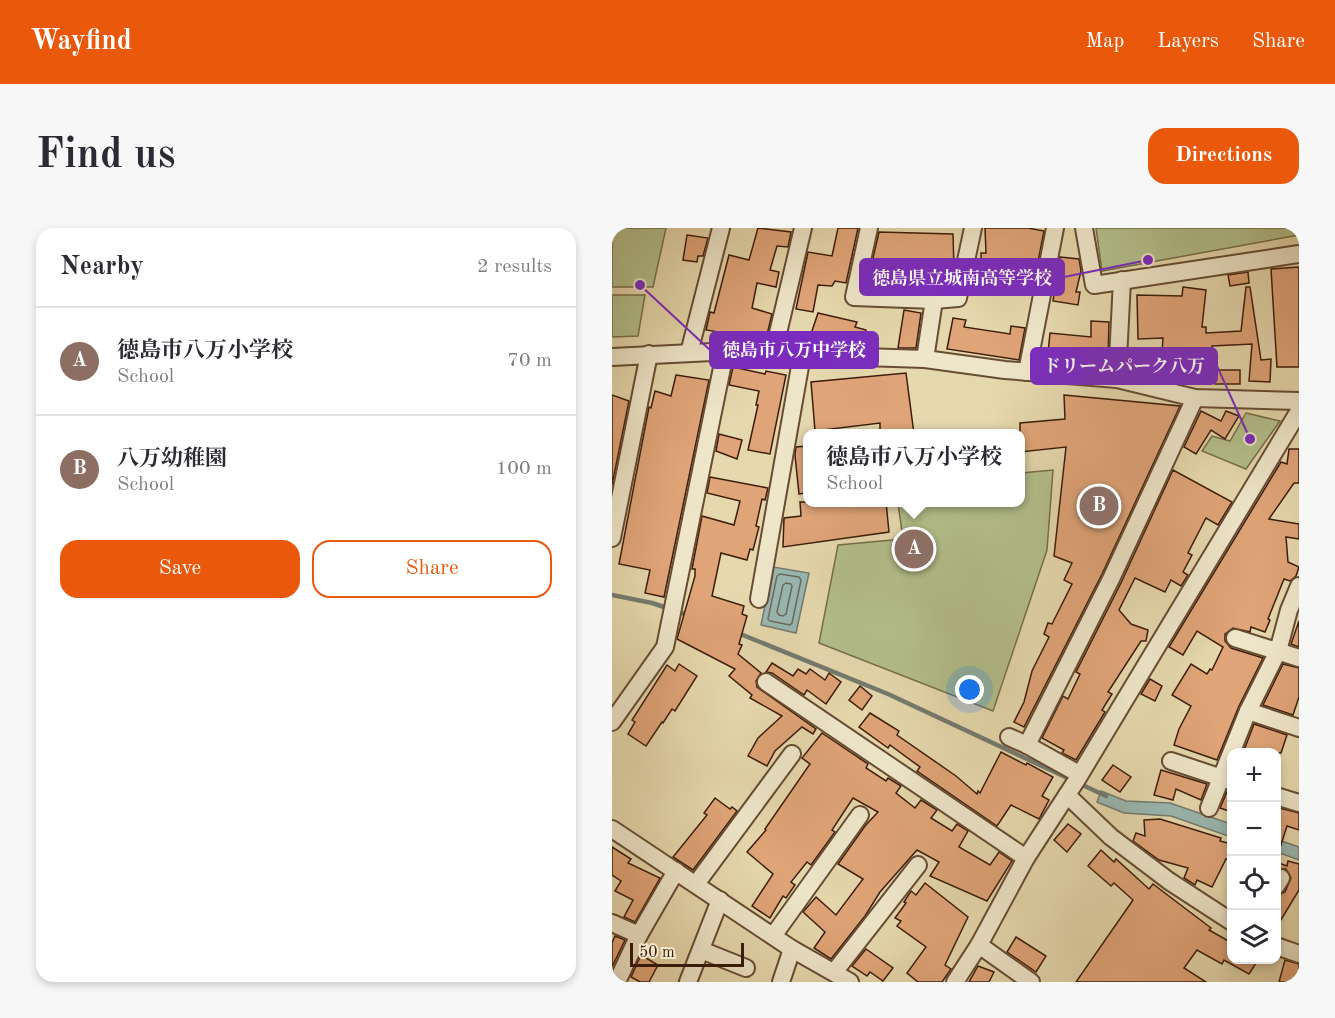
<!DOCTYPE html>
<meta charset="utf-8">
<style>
:root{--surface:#fff;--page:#f7f7f7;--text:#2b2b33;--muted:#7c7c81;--line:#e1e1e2;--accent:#ea580c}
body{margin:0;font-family:"Old Standard TT","Noto Serif JP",serif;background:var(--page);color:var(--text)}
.controls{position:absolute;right:18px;bottom:18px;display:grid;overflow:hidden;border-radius:12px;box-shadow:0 3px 9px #0003}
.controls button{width:54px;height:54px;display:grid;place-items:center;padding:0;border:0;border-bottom:2px solid var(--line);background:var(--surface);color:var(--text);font:30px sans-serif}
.scale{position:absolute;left:18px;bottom:15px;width:114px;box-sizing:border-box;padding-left:6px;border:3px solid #3d1d0a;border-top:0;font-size:16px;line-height:21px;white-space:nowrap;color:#3d1d0a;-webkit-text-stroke:4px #efe6ca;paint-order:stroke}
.you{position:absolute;left:358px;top:462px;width:21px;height:21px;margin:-15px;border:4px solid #fff;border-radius:50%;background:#1a73e8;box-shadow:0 0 0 9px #1a73e833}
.badge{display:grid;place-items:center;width:39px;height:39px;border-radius:50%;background:var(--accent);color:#fff;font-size:20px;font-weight:700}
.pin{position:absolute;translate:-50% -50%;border:3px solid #fff;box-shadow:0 2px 6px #0006}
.popup{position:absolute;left:191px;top:201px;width:222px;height:78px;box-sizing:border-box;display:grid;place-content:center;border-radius:12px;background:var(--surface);filter:drop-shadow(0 2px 4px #0005);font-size:20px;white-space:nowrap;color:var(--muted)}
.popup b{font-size:22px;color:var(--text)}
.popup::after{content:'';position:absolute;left:50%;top:100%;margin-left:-12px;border:12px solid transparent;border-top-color:var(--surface)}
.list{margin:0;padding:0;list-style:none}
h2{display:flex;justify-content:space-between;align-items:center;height:78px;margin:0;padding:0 24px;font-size:26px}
h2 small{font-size:20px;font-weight:400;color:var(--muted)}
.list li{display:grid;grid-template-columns:39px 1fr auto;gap:18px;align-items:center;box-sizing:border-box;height:108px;padding:0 24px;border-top:2px solid var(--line)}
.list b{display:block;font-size:22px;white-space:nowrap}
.list p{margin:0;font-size:20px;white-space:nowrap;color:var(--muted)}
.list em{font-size:20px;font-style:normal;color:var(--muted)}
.actions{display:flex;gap:12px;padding:18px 24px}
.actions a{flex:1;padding:14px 0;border:2px solid var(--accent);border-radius:18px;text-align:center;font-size:21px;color:var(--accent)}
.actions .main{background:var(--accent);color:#fff}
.icon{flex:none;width:33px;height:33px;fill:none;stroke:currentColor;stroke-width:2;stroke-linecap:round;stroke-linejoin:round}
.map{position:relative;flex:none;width:687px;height:754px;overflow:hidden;border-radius:18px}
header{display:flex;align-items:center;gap:36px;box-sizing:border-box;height:84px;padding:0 30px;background:var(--accent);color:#fff}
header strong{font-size:28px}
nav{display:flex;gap:33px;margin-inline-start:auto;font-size:21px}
.intro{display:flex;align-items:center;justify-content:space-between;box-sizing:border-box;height:144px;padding:0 36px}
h1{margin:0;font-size:42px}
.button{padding:15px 27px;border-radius:18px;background:var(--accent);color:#fff;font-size:21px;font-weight:700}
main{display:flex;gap:36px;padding:0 36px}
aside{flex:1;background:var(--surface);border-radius:18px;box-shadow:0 3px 9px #0003}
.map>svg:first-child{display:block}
.green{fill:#b3bf8b;stroke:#786e4a;stroke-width:1.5}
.water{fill:#99b8b2;stroke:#747a6f;stroke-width:1.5}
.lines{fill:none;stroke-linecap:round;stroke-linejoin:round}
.shore{stroke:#6b6a5e;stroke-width:1.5}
.stream{stroke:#747a6f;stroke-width:4.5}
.building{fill:#dfa478;stroke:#3d1d0a;stroke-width:1.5}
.minor-casing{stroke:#674c33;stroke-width:20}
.minor{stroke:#efe6ca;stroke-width:16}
.leader{fill:none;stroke:#7b2cbf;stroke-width:2}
.callout-dot{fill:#7b2cbf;stroke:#efe6ca;stroke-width:2}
.callout{fill:#7b2cbf;stroke:#7b2cbf;stroke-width:2}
.callout-label{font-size:18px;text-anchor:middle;font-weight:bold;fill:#fff}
</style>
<header>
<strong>Wayfind</strong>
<nav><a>Map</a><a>Layers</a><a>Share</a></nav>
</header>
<div class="intro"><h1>Find us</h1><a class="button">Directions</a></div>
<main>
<aside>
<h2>Nearby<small>2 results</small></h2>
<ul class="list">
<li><span class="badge" style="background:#8d6e63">A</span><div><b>徳島市八万小学校</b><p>School</p></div><em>70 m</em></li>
<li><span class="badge" style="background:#8d6e63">B</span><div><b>八万幼稚園</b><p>School</p></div><em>100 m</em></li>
</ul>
<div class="actions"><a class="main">Save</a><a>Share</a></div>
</aside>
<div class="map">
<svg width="687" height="754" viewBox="0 0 687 754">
<rect width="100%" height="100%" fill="#e6d8ad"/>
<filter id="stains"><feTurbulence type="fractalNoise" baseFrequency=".00333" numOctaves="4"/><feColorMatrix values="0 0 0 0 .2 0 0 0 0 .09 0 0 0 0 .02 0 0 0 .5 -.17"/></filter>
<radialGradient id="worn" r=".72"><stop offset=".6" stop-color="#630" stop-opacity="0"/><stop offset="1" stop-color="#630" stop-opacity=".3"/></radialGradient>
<g class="green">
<polygon points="0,0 54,0 41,59 0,59"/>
<polygon points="484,0 687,0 687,7 490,43"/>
<polygon points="0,67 33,67 26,108 0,109"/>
<polygon points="634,185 668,193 634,241 590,223 600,208 618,213"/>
<polygon points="441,242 435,322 381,483 207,415 226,317 291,311 286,275 409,274 409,245"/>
</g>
<g class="water">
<polygon points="161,339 197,345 184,405 149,397"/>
<polygon points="489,563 514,573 558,575 619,596 619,609 559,588 512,585 485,574"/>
<polygon points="664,611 687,619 687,632 665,624"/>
</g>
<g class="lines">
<g class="shore">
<polygon points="168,346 187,349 189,352 180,395 178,397 158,393 156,391 165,348"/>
<polygon points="174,355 179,356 180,358 174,386 171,388 167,387 165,384 171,357"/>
</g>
<g class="stream">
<polyline points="0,367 40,375 76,387"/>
<polyline points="126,405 276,466 494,568"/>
</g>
</g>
<g class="building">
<polygon points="146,0 179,4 176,19 165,18 158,42 167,44 164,59 145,55 140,80 160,86 153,115 139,112 139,115 124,114 125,107 94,102 98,84 102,85 117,27 137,32"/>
<polygon points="226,0 246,0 234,55 223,53 220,58 206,57 201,84 184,81 196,24 220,28"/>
<polygon points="373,0 416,0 432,3 423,49 402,47 402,43 369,43 369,25 374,25"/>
<polygon points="267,4 341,6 342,40 338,55 317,56 317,54 282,53 282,60 261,59 261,30"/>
<polygon points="75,7 96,10 91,28 86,28 85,34 71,32"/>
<polygon points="448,29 467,31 469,43 464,64 468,64 466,77 441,73"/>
<polygon points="687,39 687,139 665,139 659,41"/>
<polygon points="636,44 637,55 618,58 616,47"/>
<polygon points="571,59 594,62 590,99 594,99 594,105 629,103 634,59 638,59 649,132 659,131 658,154 637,153 640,116 600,118 599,142 549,139 551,110 526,111 525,67 570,68"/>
<polygon points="292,82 309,85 304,120 286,120"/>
<polygon points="206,85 245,94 243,99 254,102 250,118 237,118 213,113 214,110 199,106"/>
<polygon points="341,90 354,92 352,99 398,106 399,98 413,100 407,132 335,121"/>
<polygon points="479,93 497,94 496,129 493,129 493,136 435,135 438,105 479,109"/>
<polygon points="121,139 153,146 154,143 174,147 158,226 136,222 146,177 144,177 147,163 117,157"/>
<rect x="603" y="142" width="25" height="14"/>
<polygon points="294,145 302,206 268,206 268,195 203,203 199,154"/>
<polygon points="64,147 97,152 52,369 33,365 38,342 7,336 37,179 39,180 43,163 59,168"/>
<polygon points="0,167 17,173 0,257"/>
<polygon points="452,167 568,178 490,346 412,499 402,494 412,474 420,443 437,409 432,406 436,395 440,396 460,356 452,352 460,335 442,328 454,219 408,224 408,195 453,191"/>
<polygon points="589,183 609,193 614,183 627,188 613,211 599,202 584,226 572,219"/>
<polygon points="107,206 130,212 125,231 104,223"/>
<polygon points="195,218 195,265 187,266 183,227 184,219"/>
<polygon points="677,221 687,221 687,255 682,255 657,291 687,296 687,311 674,309 676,334 687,339 684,348 678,353 672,351 656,391 658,392 653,404 639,399 638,404 621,400 613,406 613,413 619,420 651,430 627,478 605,532 562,517 567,501 579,478 560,467 579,436 595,446 598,441 600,442 611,419 585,403 571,427 557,419 669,234 675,236"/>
<polygon points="561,242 620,274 606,297 594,290 576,325 580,327 571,344 576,347 569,358 559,352 553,364 523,350 507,382 519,396 536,402 534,413 529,413 496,464 500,466 490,482 493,484 464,532 450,525 452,522 430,510 451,468 456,471 468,446 464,444 509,355"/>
<polygon points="98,249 156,260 153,272 150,271 144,298 147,299 141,322 138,321 135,332 109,325 100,368 132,378 130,386 135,388 127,416 130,417 126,426 149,445 144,453 145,459 204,501 201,506 190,499 163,523 155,538 136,528 146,510 170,488 138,470 140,467 117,448 123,441 65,411 83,348 83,341 80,341 90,288 122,297 128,273 95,265"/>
<polygon points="188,274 274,274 277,304 171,319 172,290 189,288"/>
<polygon points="687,393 687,419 679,416"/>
<polygon points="160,435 181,448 186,441 194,446 198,441 213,452 217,445 229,454 214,476 195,462 192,467 160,445 154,444"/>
<polygon points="67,436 85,448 63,483 60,481 51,495 50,494 34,518 16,506 23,494 20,492 55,437 63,443"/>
<polygon points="671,436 687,440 687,469 681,487 651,477"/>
<polygon points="538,451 550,458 543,473 529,466"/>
<polygon points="248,458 260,468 250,482 237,472"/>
<polygon points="258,485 287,503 285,507 344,548 365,566 366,563 368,565 389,524 414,537 415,535 441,549 430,568 437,572 427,591 399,577 385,598 305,543 308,539 278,517 276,520 247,499"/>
<polygon points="642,496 675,507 669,525 631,525"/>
<polygon points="210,505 256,536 254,540 274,553 276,550 289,558 284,565 303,580 309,572 325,582 319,590 340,603 345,596 356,603 347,619 378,637 387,624 400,633 375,673 318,648 327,634 305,622 268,664 253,688 219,731 202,720 213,704 191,684 204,669 224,687 251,651 226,636 253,598 266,584 241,570 220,602 223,604 199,637 195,634 179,654 183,657 174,670 171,668 158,690 140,678 161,646 135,624 154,602 153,601 198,536 190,530"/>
<polygon points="501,537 519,549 508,564 490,552"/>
<polygon points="549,542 595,556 589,572 564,561 561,572 542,567"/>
<polygon points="615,564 620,566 620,584 608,580"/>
<polygon points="103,570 118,581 120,579 125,583 81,642 61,629 95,587 92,585"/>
<polygon points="664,579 687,585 687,602 675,598 667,623 664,623"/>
<polygon points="548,591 609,610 608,613 620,616 620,633 614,631 600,659 585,652 583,657 572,650 576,640 547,632 521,613 524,605 533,608 532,592"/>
<polygon points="456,596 469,606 455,624 442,612"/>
<polygon points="0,619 19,631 16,635 48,650 23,694 12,689 21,672 3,663 9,653 0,647"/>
<polygon points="489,622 502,634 504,631 537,661 541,656 599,700 597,702 620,715 620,732 646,732 637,746 612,732 610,736 585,722 572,740 594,754 464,754 521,672 502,655 499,658 476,638"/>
<polygon points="676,633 687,636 687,662 664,700 664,668 673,664 679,650 674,641 664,641 664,634 675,638"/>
<polygon points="313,655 356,689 333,737 339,741 330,754 306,754 295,745 314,719 285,698 289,693 283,690 294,675 292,674 299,663 304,667"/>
<polygon points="3,708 13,712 0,739 0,715"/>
<polygon points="404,709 434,728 424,744 395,724"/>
<polygon points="254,721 281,740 271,753 258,744 255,748 240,738"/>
<polygon points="29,727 46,737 37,754 28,754 19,749"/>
<polygon points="673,732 687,736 687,754 667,754"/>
<polygon points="366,738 382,744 377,754 357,754"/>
</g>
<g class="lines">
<g class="minor-casing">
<g id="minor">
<polyline points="257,0 242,69 322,72 346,70 361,0"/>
<polyline points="472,0 482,57 687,26"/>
<polyline points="77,125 109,0"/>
<polyline points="161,126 191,0"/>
<polyline points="0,129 100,124 313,131 393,142 505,151 583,170 687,173"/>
<polyline points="313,131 322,72"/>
<polyline points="415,144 443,0"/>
<polyline points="505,151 510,52"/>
<polyline points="0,310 37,126"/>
<polyline points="147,371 190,127"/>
<polyline points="623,410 687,430"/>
<polyline points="154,454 414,630"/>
<polyline points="636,483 687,500"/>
<polyline points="0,494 53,419 113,125"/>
<polyline points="397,509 415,517 467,546"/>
<polyline points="415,517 499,351 583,170"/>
<polyline points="559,533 619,553"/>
<polyline points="455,567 499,609 557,653 620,694"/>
<polyline points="664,568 687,575"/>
<polyline points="597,580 636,483 666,423 677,382 687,358"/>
<polyline points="0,601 180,721 238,754"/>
<polyline points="84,656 180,526"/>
<polyline points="664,658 669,650"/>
<polyline points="0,695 27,707 64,643"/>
<polyline points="161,708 248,587"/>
<polyline points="367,717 419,754"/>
<polyline points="664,718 687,726"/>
<polyline points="89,722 134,740"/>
<polyline points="223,743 306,637"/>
<polyline points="5,754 27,707"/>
<polyline points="76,754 108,672"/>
<polyline points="169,754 180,721"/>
<polyline points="343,754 367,717 414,630 464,553 687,183"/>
</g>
</g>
<use href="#minor" class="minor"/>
</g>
<path class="leader" d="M536 32L452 49M28 57L98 122M638 211L605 138"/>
<g class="callout-dot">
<circle cx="536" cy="32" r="6"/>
<circle cx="28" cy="57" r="6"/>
<circle cx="638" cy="211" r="6"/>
</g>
<g class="callout">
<rect x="248" y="31" width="204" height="36" rx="6"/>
<rect x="98" y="104" width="168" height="36" rx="6"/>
<rect x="419" y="120" width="186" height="36" rx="6"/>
</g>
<g class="callout-label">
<text x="350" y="56">徳島県立城南高等学校</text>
<text x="182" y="128">徳島市八万中学校</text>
<text x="512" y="144">ドリームパーク八万</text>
</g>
<rect width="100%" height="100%" filter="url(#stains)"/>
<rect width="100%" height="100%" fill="url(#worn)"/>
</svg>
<div class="controls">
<button>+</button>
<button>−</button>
<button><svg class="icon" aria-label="locate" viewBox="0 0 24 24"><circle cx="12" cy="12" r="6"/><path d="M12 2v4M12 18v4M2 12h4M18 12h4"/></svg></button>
<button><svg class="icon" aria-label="layers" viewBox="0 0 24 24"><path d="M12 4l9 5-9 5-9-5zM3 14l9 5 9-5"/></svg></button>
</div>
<div class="scale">50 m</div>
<div class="you"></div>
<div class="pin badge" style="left:302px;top:321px;background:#8d6e63">A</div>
<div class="popup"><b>徳島市八万小学校</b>School</div>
<div class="pin badge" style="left:487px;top:278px;background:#8d6e63">B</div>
</div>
</main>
